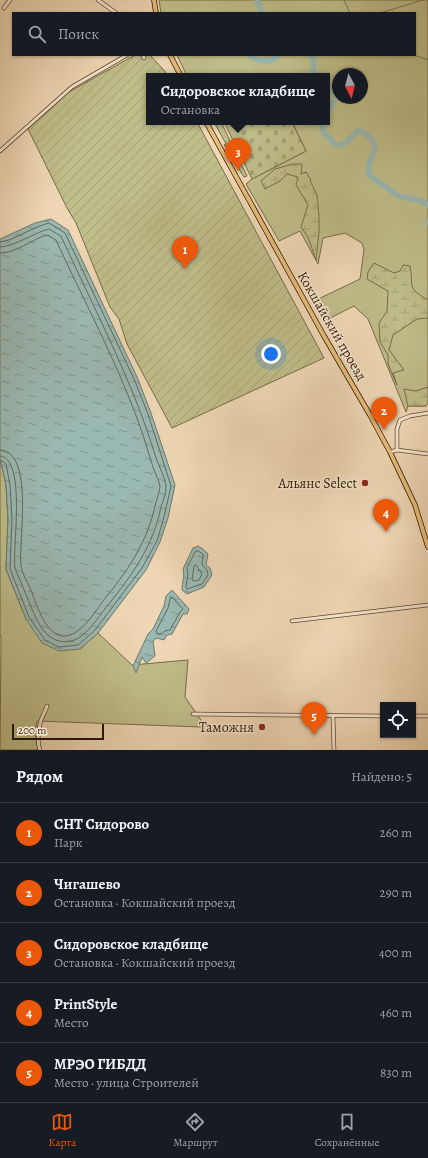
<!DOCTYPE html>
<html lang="ru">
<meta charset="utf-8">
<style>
:root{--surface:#171b24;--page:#242831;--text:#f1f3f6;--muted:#9ea1a6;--line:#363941;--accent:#ea580c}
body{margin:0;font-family:Alegreya,serif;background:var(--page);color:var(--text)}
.controls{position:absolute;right:12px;bottom:12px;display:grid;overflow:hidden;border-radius:0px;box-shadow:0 1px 3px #0004}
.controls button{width:36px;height:36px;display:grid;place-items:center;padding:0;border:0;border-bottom:1px solid var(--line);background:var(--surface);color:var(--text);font:20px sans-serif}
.compass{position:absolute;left:332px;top:68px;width:36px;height:36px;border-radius:50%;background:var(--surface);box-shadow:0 1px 3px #0004;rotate:173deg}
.scale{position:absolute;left:12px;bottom:10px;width:92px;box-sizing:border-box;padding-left:4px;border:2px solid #2d1a04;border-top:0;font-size:11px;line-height:14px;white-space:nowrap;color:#2d1a04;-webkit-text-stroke:3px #f5e5cf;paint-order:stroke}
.you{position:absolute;left:271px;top:354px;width:14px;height:14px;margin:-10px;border:3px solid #fff;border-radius:50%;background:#1a73e8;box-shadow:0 0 0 6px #1a73e833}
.badge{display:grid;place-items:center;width:26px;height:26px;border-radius:50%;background:var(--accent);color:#fff;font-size:13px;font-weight:700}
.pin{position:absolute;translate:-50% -33px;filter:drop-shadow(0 1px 2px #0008)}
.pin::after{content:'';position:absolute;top:21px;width:14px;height:12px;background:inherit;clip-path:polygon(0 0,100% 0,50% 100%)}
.popup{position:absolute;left:146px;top:73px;width:184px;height:52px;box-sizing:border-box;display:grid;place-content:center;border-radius:0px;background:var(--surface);filter:drop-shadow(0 1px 3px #0005);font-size:13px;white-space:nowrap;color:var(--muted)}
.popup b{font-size:15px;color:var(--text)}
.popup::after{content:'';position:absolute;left:50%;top:100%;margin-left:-8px;border:8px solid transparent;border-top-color:var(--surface)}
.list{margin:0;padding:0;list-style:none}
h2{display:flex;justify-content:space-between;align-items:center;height:52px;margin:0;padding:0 16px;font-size:17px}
h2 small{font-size:13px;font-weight:400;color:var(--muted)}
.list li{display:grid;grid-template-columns:26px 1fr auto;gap:12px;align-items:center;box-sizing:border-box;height:60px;padding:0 16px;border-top:1px solid var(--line)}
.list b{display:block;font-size:15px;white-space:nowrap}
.list p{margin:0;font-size:13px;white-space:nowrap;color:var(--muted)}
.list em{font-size:13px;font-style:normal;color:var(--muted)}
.icon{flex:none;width:22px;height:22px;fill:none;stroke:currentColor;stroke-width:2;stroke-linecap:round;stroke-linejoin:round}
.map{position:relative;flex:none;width:428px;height:750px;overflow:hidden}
.search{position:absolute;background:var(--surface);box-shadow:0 1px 3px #0004;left:12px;right:12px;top:12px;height:44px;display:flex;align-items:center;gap:10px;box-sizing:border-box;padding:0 14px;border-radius:0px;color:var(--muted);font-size:15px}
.sheet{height:352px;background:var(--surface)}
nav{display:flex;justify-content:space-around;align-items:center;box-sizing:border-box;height:56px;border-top:1px solid var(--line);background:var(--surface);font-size:11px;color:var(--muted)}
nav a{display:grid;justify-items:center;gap:2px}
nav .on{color:var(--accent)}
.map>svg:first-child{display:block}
.grass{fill:#bfbd8a;stroke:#766c47;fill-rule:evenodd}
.forest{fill:url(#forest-firs);stroke:#766c47}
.wetland{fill:url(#wetland-marsh);stroke:#766c47}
.cemetery{fill:url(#cemetery-stones);stroke:#766c47}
.garden{fill:url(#garden-furrows);stroke:#766c47}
.water{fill:url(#water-ripples);stroke:#6e796c}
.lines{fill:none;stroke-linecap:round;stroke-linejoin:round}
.shore{stroke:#64695b;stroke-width:1}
.stream{stroke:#6e796c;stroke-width:1}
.river{stroke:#9ab8b2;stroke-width:5.5}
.minor-casing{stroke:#5e4930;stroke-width:4.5}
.major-casing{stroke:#2d1a04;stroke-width:5.5}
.minor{stroke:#f5e5cf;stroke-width:3}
.major{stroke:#e8bc7a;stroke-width:4}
.poi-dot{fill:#8f2418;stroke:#f5e5cf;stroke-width:1.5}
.labels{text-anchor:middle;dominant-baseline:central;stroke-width:3;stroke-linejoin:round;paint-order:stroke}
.street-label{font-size:14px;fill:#2d1a04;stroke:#f5e5cf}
.poi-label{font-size:14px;fill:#2d1a04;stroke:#f5e5cf;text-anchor:end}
</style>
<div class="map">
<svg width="428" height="750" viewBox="0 0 428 750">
<defs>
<pattern id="forest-firs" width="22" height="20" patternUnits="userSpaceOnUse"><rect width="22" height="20" fill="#bfbd8a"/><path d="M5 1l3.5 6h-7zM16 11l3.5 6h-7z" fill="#a4a275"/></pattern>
<pattern id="wetland-marsh" width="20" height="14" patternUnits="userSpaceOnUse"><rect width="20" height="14" fill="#bfbd8a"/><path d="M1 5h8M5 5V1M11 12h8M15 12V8" fill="none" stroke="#a4a275"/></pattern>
<pattern id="cemetery-stones" width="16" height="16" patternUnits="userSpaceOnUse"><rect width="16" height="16" fill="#bfbd8a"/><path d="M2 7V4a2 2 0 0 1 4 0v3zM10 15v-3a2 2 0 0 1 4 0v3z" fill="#a4a275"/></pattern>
<pattern id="garden-furrows" width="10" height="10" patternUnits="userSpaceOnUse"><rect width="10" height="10" fill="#bfbd8a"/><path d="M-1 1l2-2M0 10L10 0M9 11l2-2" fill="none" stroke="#a4a275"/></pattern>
<pattern id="water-ripples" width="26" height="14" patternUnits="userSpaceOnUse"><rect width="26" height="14" fill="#9ab8b2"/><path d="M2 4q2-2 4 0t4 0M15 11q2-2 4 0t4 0" fill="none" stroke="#7e958f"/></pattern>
</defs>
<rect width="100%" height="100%" fill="#efd7b5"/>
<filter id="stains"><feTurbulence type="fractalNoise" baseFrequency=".005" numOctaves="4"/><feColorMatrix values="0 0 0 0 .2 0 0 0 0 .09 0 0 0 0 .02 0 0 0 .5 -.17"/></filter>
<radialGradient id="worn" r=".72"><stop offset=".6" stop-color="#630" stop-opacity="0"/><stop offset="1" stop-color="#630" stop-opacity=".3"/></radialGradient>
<g class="grass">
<path d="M159,0H428V404L426,406H408L406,412L368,319L354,306L324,321L314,301L360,279L364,250L362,243L345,233L323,238L318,264L300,231L279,241L246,184L252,179L306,151L292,122H327V76H187L177,55H415V13H161ZM338,74H362V98H338Z"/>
<polygon points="0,458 6,485 8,518 6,569 26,619 80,649 98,633 132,665 188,660 185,697 201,720 201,727 37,721 35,735 38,750 0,750 1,638 0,634"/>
</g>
<polygon class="forest" points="214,122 221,122 247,176 244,177 237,166 234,164 231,161 228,150 224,145 226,144"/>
<g class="wetland">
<polygon points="293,164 302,164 301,174 306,172 311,180 310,181 317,195 319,216 319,232 316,260 308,237 301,227 308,205 296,185 298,177 287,174 280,181 265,189 261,181 275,169"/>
<path d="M374,263L394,273L400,271L403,265L410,266C414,288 406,287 428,300V318L417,319L393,335L389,350L404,370L393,373L397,385L388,364V355L380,342L379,323L387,311L388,291L367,279L368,272Z"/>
<polygon points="428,387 428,404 426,406 408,406 404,389 416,391"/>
</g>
<polygon class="cemetery" points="224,122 292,122 306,151 252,179"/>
<polygon class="garden" points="135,55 150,55 169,76 149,76 149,122 197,122 324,358 172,428 127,344 119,319 110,307 76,223 67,208 28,129 67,93"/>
<g class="water">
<polygon points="51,219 68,230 137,377 151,413 175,485 168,518 160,542 146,570 98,633 80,649 59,651 42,643 26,619 6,569 8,518 6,485 0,458 0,239 35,223"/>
<path d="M198,546L203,549L208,554L206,565L210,568L212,575L204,587L187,594L182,590C182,583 185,575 183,569L193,548Z"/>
<polygon points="172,590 189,609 187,614 183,614 172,634 167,635 164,640 157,638 153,641 155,656 146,663 142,657 136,673 133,666 148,634 153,629 164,606 166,596"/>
</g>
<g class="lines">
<g class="shore">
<polyline points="0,242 9,240 37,227 49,223 65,233 134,379 148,414 171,486 164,517 157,541 142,568 95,630 78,645 59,647 45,640 29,617 10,569 12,518 10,485 6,464 3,461 0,461"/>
<path d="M0,247C16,246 33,233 49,229L61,236C94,309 133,381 156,458C159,466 166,480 166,487C166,494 163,501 161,507C153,546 133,574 108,605C96,619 82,647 59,641C39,636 32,607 24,590C22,583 17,575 15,568C12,549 27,458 0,456"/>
<path d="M0,253C17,253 32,239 47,235L56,240C88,310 126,378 148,451C150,458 152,464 154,470C156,475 159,481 160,486C160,491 157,498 156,502C148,540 131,566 107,596C97,608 81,638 62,636C44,633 36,602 30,588C27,581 22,573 21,566C18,543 35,451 0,450"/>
<polygon points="196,551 198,551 203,554 202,565 207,570 208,575 202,584 187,589 186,587 188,574 187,568"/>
<polygon points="196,565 202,574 199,580 194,581 192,580 194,566"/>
<polygon points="171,597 173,598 183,609 180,612 170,630 165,631 161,634 157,634 156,631 168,608"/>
</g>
<g class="stream">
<polyline points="344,0 350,13"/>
<polyline points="380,13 423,0"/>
<polyline points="414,55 428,60"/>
</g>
<g class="river">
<polyline points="257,0 262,13"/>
<path d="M249,55C256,61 272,65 278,55"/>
<path d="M310,55C317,61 312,69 313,76"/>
<polyline points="327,86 333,90 336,99 327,112"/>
<path d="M321,122L324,133L336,145C347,145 351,138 357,131C362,131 365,133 368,136C377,145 376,148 371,159C368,164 369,169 369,175L397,195C408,200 418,197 428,205"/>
<polyline points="428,222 428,223"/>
</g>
<g class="minor-casing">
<g id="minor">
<polyline points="98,0 116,13"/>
<polyline points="4,8 10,0"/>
<polyline points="143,55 144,58"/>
<polyline points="0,151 72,87 127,55"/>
<polyline points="397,450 397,429 400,420 410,416 428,413"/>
<polyline points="390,452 397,450 428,454"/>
<polyline points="292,621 428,605"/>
<polyline points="193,714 383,716"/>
<polyline points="333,716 334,750"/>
<polyline points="413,716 428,716"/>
<path d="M40,750C37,742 38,733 40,724C41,718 45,713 47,706"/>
</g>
</g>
<g class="major-casing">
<g id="major">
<polyline points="154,0 156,13"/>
<polyline points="170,55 181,76"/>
<polyline points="206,122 324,336 370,415 390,452 415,505 428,547"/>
</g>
</g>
<use href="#minor" class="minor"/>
<use href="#major" class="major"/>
</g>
<g class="poi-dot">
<circle cx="365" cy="483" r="4"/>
<circle cx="262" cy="727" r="4"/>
</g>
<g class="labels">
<g class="street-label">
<text transform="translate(332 326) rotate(60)">Кокшайский проезд</text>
</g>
<g class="poi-label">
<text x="357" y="483">Альянс Select</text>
<text x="254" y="727">Таможня</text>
</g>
</g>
<rect width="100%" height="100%" filter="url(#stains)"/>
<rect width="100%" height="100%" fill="url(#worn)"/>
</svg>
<div class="controls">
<button><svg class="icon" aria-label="locate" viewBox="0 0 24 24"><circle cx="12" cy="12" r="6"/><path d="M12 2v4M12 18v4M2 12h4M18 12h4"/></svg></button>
</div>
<svg class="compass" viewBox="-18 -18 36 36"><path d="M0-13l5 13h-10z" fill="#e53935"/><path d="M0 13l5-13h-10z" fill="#9ea1a6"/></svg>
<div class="scale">200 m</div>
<div class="you"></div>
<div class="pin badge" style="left:185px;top:269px">1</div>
<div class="pin badge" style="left:384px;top:430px">2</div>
<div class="pin badge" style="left:238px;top:171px">3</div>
<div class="popup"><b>Сидоровское кладбище</b>Остановка</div>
<div class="pin badge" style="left:386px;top:532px">4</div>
<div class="pin badge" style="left:314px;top:735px">5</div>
<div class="search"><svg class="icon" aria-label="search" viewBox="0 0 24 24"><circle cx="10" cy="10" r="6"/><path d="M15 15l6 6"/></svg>Поиск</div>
</div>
<section class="sheet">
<h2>Рядом<small>Найдено: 5</small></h2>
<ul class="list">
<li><span class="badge">1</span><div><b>СНТ Сидорово</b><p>Парк</p></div><em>260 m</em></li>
<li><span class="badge">2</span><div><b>Чигашево</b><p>Остановка · Кокшайский проезд</p></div><em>290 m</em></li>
<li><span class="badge">3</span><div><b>Сидоровское кладбище</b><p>Остановка · Кокшайский проезд</p></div><em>400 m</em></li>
<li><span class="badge">4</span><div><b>PrintStyle</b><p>Место</p></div><em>460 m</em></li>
<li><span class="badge">5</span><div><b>МРЭО ГИБДД</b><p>Место · улица Строителей</p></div><em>830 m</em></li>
</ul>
</section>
<nav>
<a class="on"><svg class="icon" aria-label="map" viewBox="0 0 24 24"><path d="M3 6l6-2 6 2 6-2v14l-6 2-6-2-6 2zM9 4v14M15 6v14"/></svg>Карта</a>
<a><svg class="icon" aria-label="directions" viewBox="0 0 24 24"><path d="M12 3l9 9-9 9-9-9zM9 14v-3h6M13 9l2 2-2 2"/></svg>Маршрут</a>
<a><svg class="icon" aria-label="saved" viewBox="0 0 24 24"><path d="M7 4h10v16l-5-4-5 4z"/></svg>Сохранённые</a>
</nav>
